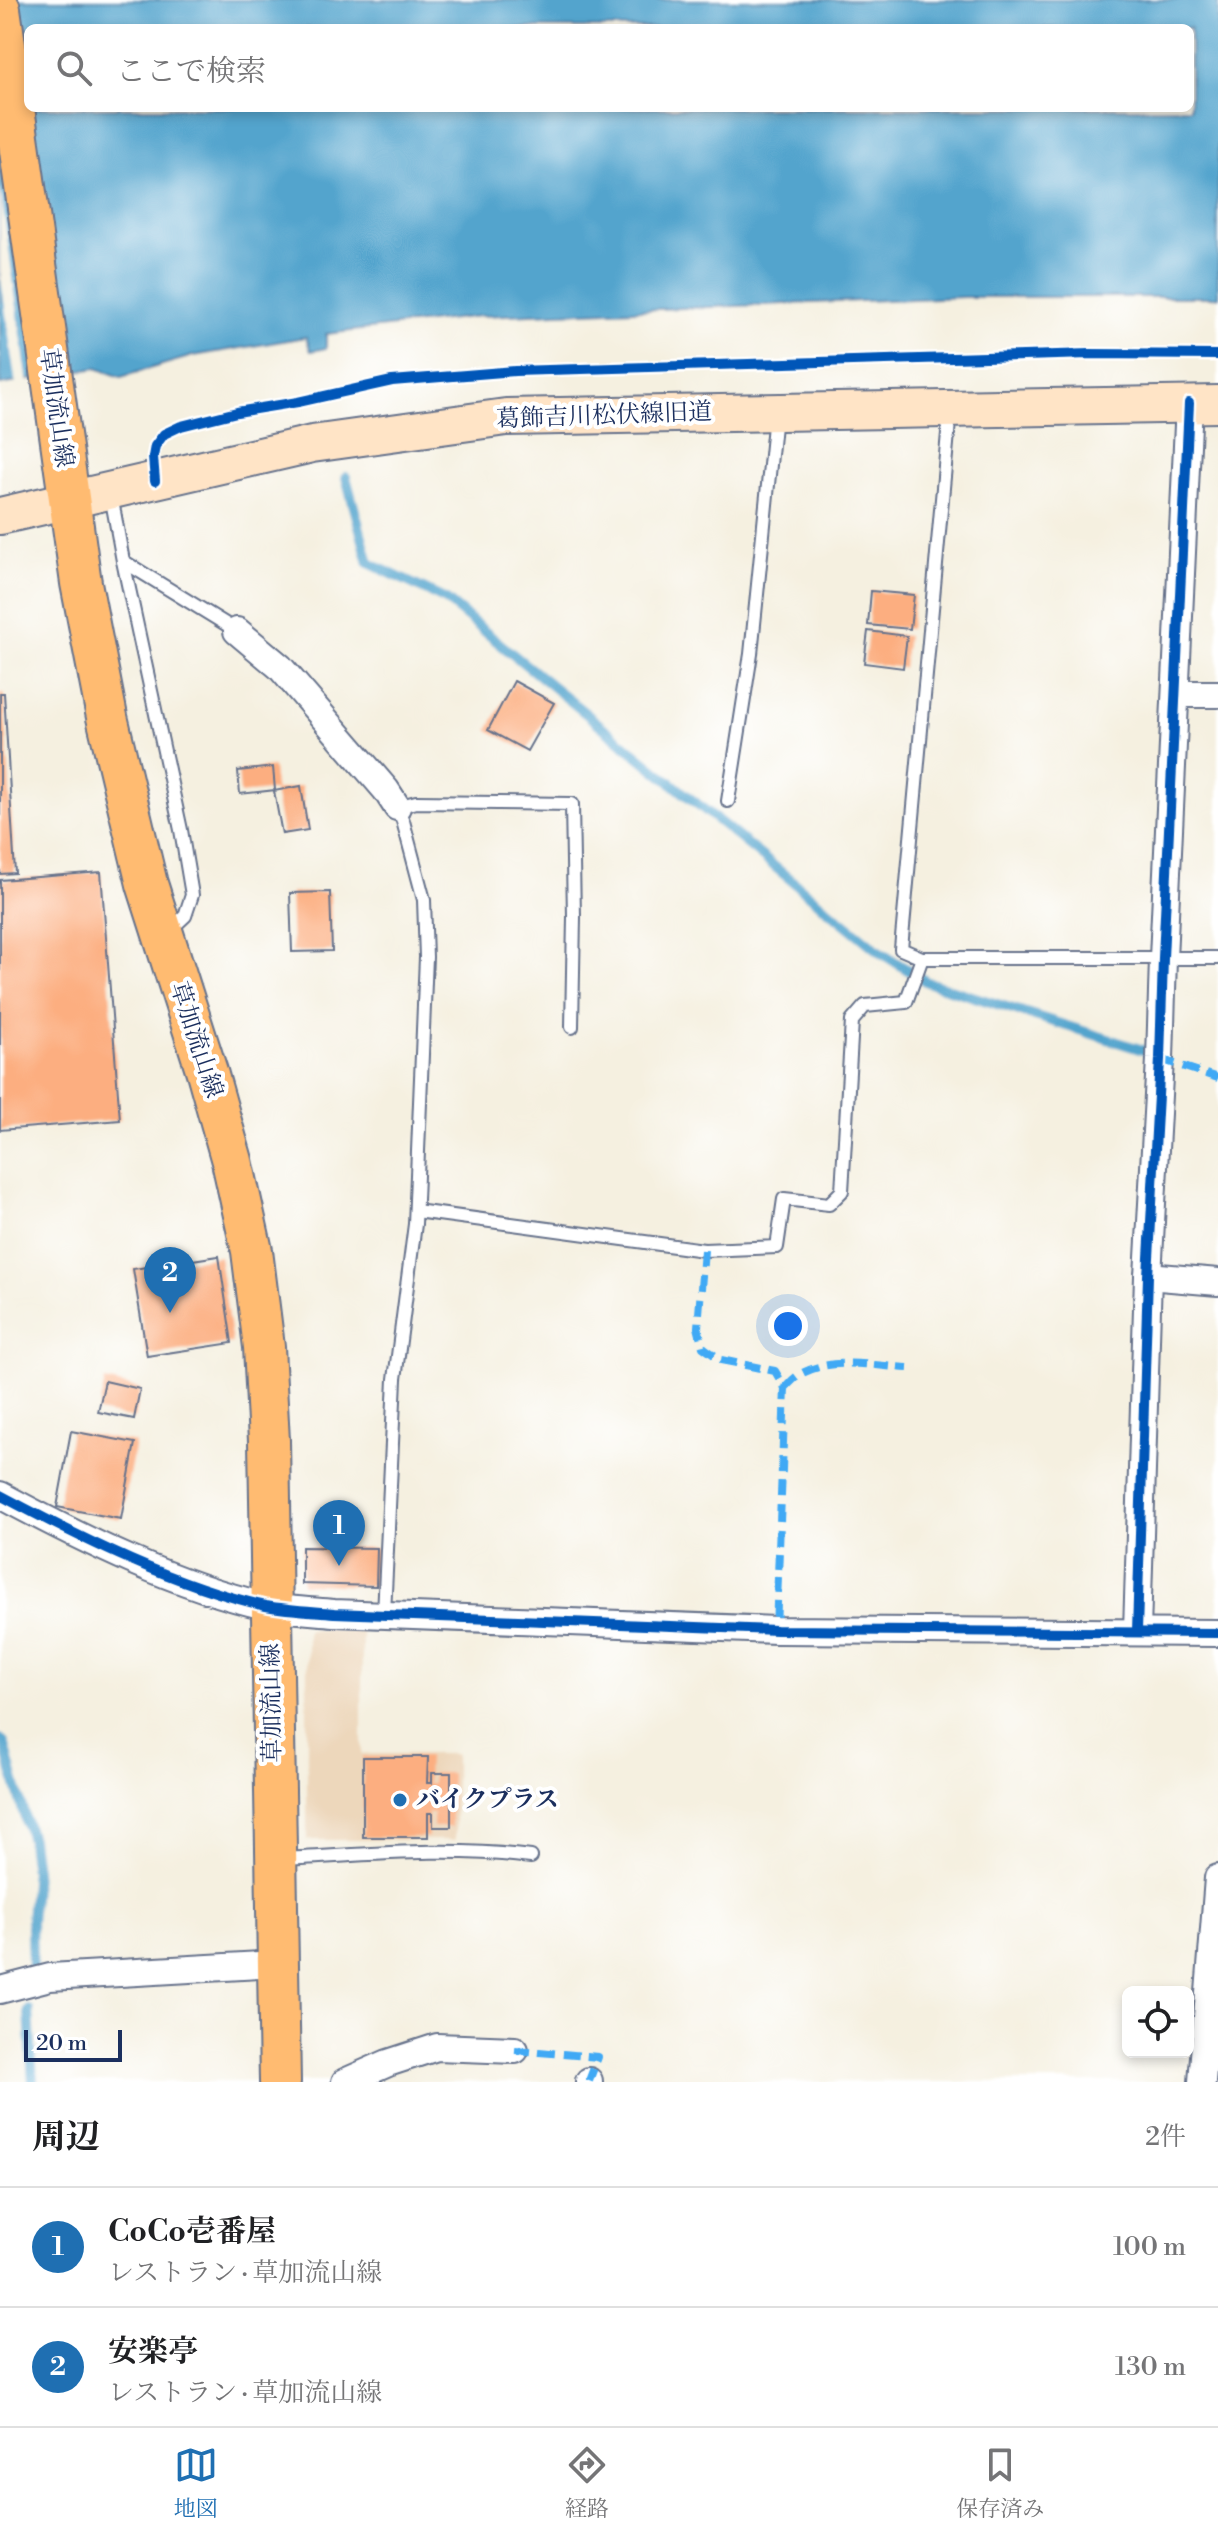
<!DOCTYPE html>
<html lang="ja">
<meta charset="utf-8">
<style>
:root{--surface:#fff;--page:#f6f6f6;--text:#202124;--muted:#757577;--line:#e0e0e0;--accent:#1f6fb2}
body{margin:0;font-family:"Libre Bodoni","Noto Serif JP",serif;background:var(--page);color:var(--text)}
.controls{position:absolute;right:24px;bottom:24px;display:grid;overflow:hidden;border-radius:12px;box-shadow:0 4px 12px #0003}
.controls button{width:72px;height:72px;display:grid;place-items:center;padding:0;border:0;border-bottom:2px solid var(--line);background:var(--surface);color:var(--text);font:40px sans-serif}
.scale{position:absolute;left:24px;bottom:20px;width:98px;box-sizing:border-box;padding-left:8px;border:4px solid #1b2f5e;border-top:0;font-size:22px;line-height:28px;white-space:nowrap;color:#1b2f5e;-webkit-text-stroke:6px #fff;paint-order:stroke}
.you{position:absolute;left:788px;top:1326px;width:28px;height:28px;margin:-20px;border:6px solid #fff;border-radius:50%;background:#1a73e8;box-shadow:0 0 0 12px #1a73e833}
.badge{display:grid;place-items:center;width:52px;height:52px;border-radius:50%;background:var(--accent);color:#fff;font-size:26px;font-weight:700}
.pin{position:absolute;translate:-50% -66px;filter:drop-shadow(0 2px 4px #0008)}
.pin::after{content:'';position:absolute;top:42px;width:28px;height:24px;background:inherit;clip-path:polygon(0 0,100% 0,50% 100%)}
.list{margin:0;padding:0;list-style:none}
h2{display:flex;justify-content:space-between;align-items:center;height:104px;margin:0;padding:0 32px;font-size:34px}
h2 small{font-size:26px;font-weight:400;color:var(--muted)}
.list li{display:grid;grid-template-columns:52px 1fr auto;gap:24px;align-items:center;box-sizing:border-box;height:120px;padding:0 32px;border-top:2px solid var(--line)}
.list b{display:block;font-size:30px;white-space:nowrap}
.list p{margin:0;font-size:26px;white-space:nowrap;color:var(--muted)}
.list em{font-size:26px;font-style:normal;color:var(--muted)}
.icon{flex:none;width:44px;height:44px;fill:none;stroke:currentColor;stroke-width:2;stroke-linecap:round;stroke-linejoin:round}
.map{position:relative;flex:none;width:1218px;height:2082px;overflow:hidden}
.search{position:absolute;background:var(--surface);box-shadow:0 4px 12px #0003;left:24px;right:24px;top:24px;height:88px;display:flex;align-items:center;gap:20px;box-sizing:border-box;padding:0 28px;border-radius:12px;color:var(--muted);font-size:30px}
.sheet{height:344px;background:var(--surface)}
nav{display:flex;justify-content:space-around;align-items:center;box-sizing:border-box;height:112px;border-top:2px solid var(--line);background:var(--surface);font-size:22px;color:var(--muted)}
nav a{display:grid;justify-items:center;gap:4px}
nav .on{color:var(--accent)}
.map>svg:first-child{display:block}
.built{fill:#edd7bb}
.water{fill:#52a4cd;stroke:#366a96;stroke-width:2;fill-rule:evenodd}
.pier{fill:#f5f0e0}
.lines{fill:none;stroke-linecap:round;stroke-linejoin:round}
.stream{stroke:#52a4cd;stroke-width:10}
.building{fill:#fcae80}
.lane-casing{stroke:#67738c;stroke-width:16}
.street-casing{stroke:#67738c;stroke-width:30}
.secondary-casing{stroke:#67738c;stroke-width:40}
.primary-casing{stroke:#67738c;stroke-width:44}
.lane{stroke:#fff;stroke-width:12}
.street{stroke:#fff;stroke-width:26}
.secondary{stroke:#ffe4c6;stroke-width:36}
.primary{stroke:#ffbb71;stroke-width:40}
.quiet{stroke:#3fa9f5;stroke-width:8;stroke-dasharray:16 8;stroke-linecap:butt}
.cycleway-casing{stroke:#fff;stroke-width:15}
.cycleway{stroke:#0057b8;stroke-width:10}
.poi-dot{fill:#1f6fb2;stroke:#fff;stroke-width:3}
.labels{text-anchor:middle;dominant-baseline:central;stroke-width:8;stroke-linejoin:round;paint-order:stroke}
.street-label{font-size:24px;fill:#1b2f5e;stroke:#fff}
.poi-label{font-size:24px;font-weight:bold;fill:#1b2f5e;stroke:#fff;text-anchor:start}
</style>
<div class="map">
<svg width="1218" height="2082" viewBox="0 0 1218 2082">
<rect width="100%" height="100%" fill="#fff"/>
<filter id="ink" filterUnits="userSpaceOnUse"><feTurbulence type="fractalNoise" baseFrequency=".0125" numOctaves="2"/><feDisplacementMap in="SourceGraphic" scale="16" xChannelSelector="R" yChannelSelector="G"/><feConvolveMatrix kernelMatrix="1 2 1 2 8 2 1 2 1" color-interpolation-filters="sRGB"/></filter>
<filter id="wash" filterUnits="userSpaceOnUse"><feTurbulence type="fractalNoise" baseFrequency=".006" numOctaves="4" result="noise"/><feDisplacementMap in="SourceGraphic" scale="32" xChannelSelector="R" yChannelSelector="G"/><feGaussianBlur stdDeviation="1.8" result="paint"/><feColorMatrix in="noise" values="0 0 0 0 0 0 0 0 0 0 0 0 0 0 0 0 0 1.4 0 .05"/><feComposite in="paint" operator="in"/></filter>
<g filter="url(#wash)">
<rect width="100%" height="100%" fill="#f5f0e0"/>
<polygon class="built" points="307,1630 362,1630 362,1754 455,1754 455,1840 307,1840"/>
<path class="water" d="M0,0H1218V297H963L480,316L326,334V348L311,351L306,337L193,356L121,377L96,368L0,385ZM28,28H1190V108H28Z"/>
<polygon class="pier" points="0,186 28,384 16,386 0,272"/>
<g class="lines">
<g class="stream">
<polyline points="346,477 369,563 446,600 881,953 927,982 1143,1050"/>
<polyline points="0,1739 4,1742 31,1840 35,1871 31,1922 32,1967"/>
<polyline points="29,2010 33,2082"/>
</g>
</g>
<g id="blocks">
<g class="building">
<polygon points="871,591 914,595 910,629 868,625"/>
<polygon points="868,631 907,636 903,668 864,663"/>
<polygon points="514,681 554,703 527,751 488,730"/>
<polygon points="0,693 4,693 15,873 0,874"/>
<polygon points="273,767 275,790 240,794 238,771"/>
<polygon points="301,786 308,830 282,834 274,791"/>
<polygon points="101,872 120,1120 0,1130 0,880"/>
<polygon points="330,892 332,951 292,952 290,893"/>
<polygon points="219,1256 232,1343 147,1356 133,1269"/>
<polygon points="105,1381 140,1389 134,1419 98,1412"/>
<polygon points="71,1431 135,1443 121,1519 57,1507"/>
<polygon points="302,1547 377,1548 376,1586 302,1584"/>
<polygon points="363,1757 428,1757 427,1783 432,1783 432,1773 451,1773 451,1827 433,1827 433,1813 428,1813 428,1837 363,1837"/>
</g>
</g>
</g>
<g filter="url(#ink)">
<use href="#blocks" fill-opacity="0" stroke="#67738c" stroke-width="2"/>
<g class="lines">
<g class="lane-casing">
<g id="lane">
<polyline points="950,411 901,949 922,958 1218,958"/>
<polyline points="111,495 123,561 181,830 192,895 185,916 168,932"/>
<polyline points="123,561 237,631"/>
<polyline points="728,801 751,654 775,415"/>
<polyline points="416,1211 704,1250 777,1247 784,1199 829,1204 842,1191 852,1021 865,1006 906,1002 922,958"/>
<polyline points="384,1614 395,1379 415,1224 426,957 424,900 403,821 397,807 416,802 572,804 574,917 572,1027"/>
<path d="M282,1859C365,1855 448,1846 531,1857"/>
</g>
</g>
<g class="street-casing">
<g id="street">
<polyline points="237,631 280,667 386,790 397,807"/>
<polyline points="1176,694 1218,694"/>
<polyline points="1148,1276 1218,1282"/>
<path d="M0,1495C82,1539 176,1586 266,1606C288,1610 312,1611 334,1613L776,1630L1218,1633"/>
<polyline points="1137,1631 1148,1276 1160,1059 1163,958 1189,403"/>
<polyline points="0,1990 50,1977 277,1964"/>
<polyline points="345,2082 388,2063 437,2047 515,2050"/>
<polyline points="589,2082 589,2081"/>
<polyline points="1202,2082 1218,1878"/>
</g>
</g>
<g class="secondary-casing">
<polyline id="secondary" points="0,516 312,444 506,417 1218,404"/>
</g>
<g class="primary-casing">
<polyline id="primary" points="0,9 81,583 107,717 147,884 207,1072 232,1161 252,1251 264,1347 269,1441 280,2082"/>
</g>
<use href="#lane" class="lane"/>
<use href="#street" class="street"/>
<use href="#secondary" class="secondary"/>
<use href="#primary" class="primary"/>
<g class="quiet">
<polyline points="1160,1059 1218,1078"/>
<polyline points="704,1250 698,1327 703,1347 721,1360 775,1371 785,1388 776,1630"/>
<path d="M785,1388C789,1384 794,1378 799,1375C830,1356 875,1366 908,1368"/>
<polyline points="515,2050 598,2057 589,2081"/>
</g>
<g class="cycleway-casing">
<g id="cycleway">
<polyline points="155,481 153,457 155,446 164,434 181,426 237,412 298,402 392,381 515,371 1090,354 1218,355"/>
<path d="M0,1495C82,1539 176,1586 266,1606C288,1610 312,1611 334,1613L776,1630L1218,1633"/>
<polyline points="1137,1631 1148,1276 1160,1059 1163,958 1189,403"/>
</g>
</g>
<use href="#cycleway" class="cycleway"/>
</g>
</g>
<circle class="poi-dot" cx="400" cy="1800" r="8"/>
<g class="labels">
<g class="street-label">
<text transform="translate(56 408) rotate(82)">草加流山線</text>
<text transform="translate(604 416) rotate(-2)">葛飾吉川松伏線旧道</text>
<text transform="translate(196 1040) rotate(72)">草加流山線</text>
<text transform="translate(272 1703) rotate(-91)">草加流山線</text>
</g>
<g class="poi-label">
<text x="416" y="1800">バイクプラス</text>
</g>
</g>
</svg>
<div class="controls">
<button><svg class="icon" aria-label="locate" viewBox="0 0 24 24"><circle cx="12" cy="12" r="6"/><path d="M12 2v4M12 18v4M2 12h4M18 12h4"/></svg></button>
</div>
<div class="scale">20 m</div>
<div class="you"></div>
<div class="pin badge" style="left:339px;top:1566px">1</div>
<div class="pin badge" style="left:170px;top:1313px">2</div>
<div class="search"><svg class="icon" aria-label="search" viewBox="0 0 24 24"><circle cx="10" cy="10" r="6"/><path d="M15 15l6 6"/></svg>ここで検索</div>
</div>
<section class="sheet">
<h2>周辺<small>2件</small></h2>
<ul class="list">
<li><span class="badge">1</span><div><b>CoCo壱番屋</b><p>レストラン · 草加流山線</p></div><em>100 m</em></li>
<li><span class="badge">2</span><div><b>安楽亭</b><p>レストラン · 草加流山線</p></div><em>130 m</em></li>
</ul>
</section>
<nav>
<a class="on"><svg class="icon" aria-label="map" viewBox="0 0 24 24"><path d="M3 6l6-2 6 2 6-2v14l-6 2-6-2-6 2zM9 4v14M15 6v14"/></svg>地図</a>
<a><svg class="icon" aria-label="directions" viewBox="0 0 24 24"><path d="M12 3l9 9-9 9-9-9zM9 14v-3h6M13 9l2 2-2 2"/></svg>経路</a>
<a><svg class="icon" aria-label="saved" viewBox="0 0 24 24"><path d="M7 4h10v16l-5-4-5 4z"/></svg>保存済み</a>
</nav>
